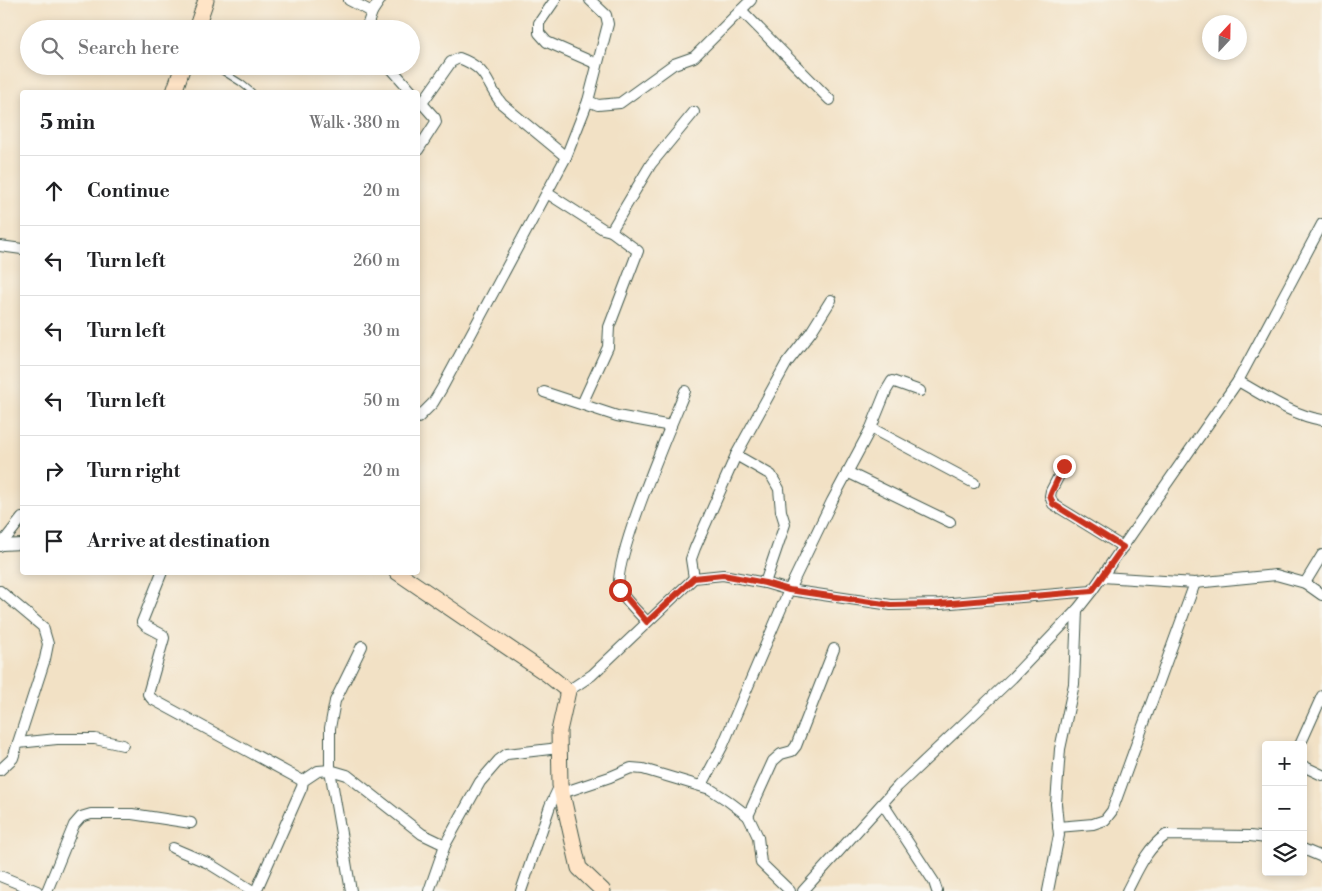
<!DOCTYPE html>
<meta charset="utf-8">
<style>
:root{--surface:#fff;--page:#f6f6f6;--text:#202124;--muted:#757577;--line:#e0e0e0}
body{margin:0;font-family:"Libre Bodoni",serif;background:var(--page);color:var(--text)}
.controls{position:absolute;right:15px;bottom:15px;display:grid;overflow:hidden;border-radius:5px;box-shadow:0 2px 8px #0003}
.controls button{width:45px;height:45px;display:grid;place-items:center;padding:0;border:0;border-bottom:1px solid var(--line);background:var(--surface);color:var(--text);font:25px sans-serif}
.compass{position:absolute;left:1202px;top:15px;width:45px;height:45px;border-radius:50%;background:var(--surface);box-shadow:0 2px 8px #0003;rotate:22deg}
.stop{position:absolute;width:15px;height:15px;margin:-11px;border:4px solid #c8321e;border-radius:50%;background:#fff}
.stop.end{background:#c8321e;border-color:#fff;box-shadow:0 1px 5px #0008}
.list{margin:0;padding:0;list-style:none}
h2{display:flex;justify-content:space-between;align-items:center;height:65px;margin:0;padding:0 20px;font-size:21px}
h2 small{font-size:16px;font-weight:400;color:var(--muted)}
.list li{display:grid;grid-template-columns:32px 1fr auto;gap:15px;align-items:center;box-sizing:border-box;height:70px;padding:0 20px;border-top:1px solid var(--line)}
.list b{display:block;font-size:19px;white-space:nowrap}
.list em{font-size:16px;font-style:normal;color:var(--muted)}
.icon{flex:none;width:28px;height:28px;fill:none;stroke:currentColor;stroke-width:2;stroke-linecap:round;stroke-linejoin:round}
.map{position:relative;flex:none;width:1322px;height:891px;overflow:hidden}
.search{position:absolute;background:var(--surface);box-shadow:0 2px 8px #0003;left:20px;top:20px;width:400px;height:55px;display:flex;align-items:center;gap:12px;box-sizing:border-box;padding:0 18px;border-radius:28px;color:var(--muted);font-size:19px}
.panel{position:absolute;background:var(--surface);box-shadow:0 2px 8px #0003;left:20px;top:90px;width:400px;height:485px;border-radius:5px}
.map>svg:first-child{display:block}
.lines{fill:none;stroke-linecap:round;stroke-linejoin:round}
.lane-casing{stroke:#3f564a;stroke-width:7}
.street-casing{stroke:#3f564a;stroke-width:12}
.secondary-casing{stroke:#3f564a;stroke-width:17}
.lane{stroke:#fff;stroke-width:5}
.street{stroke:#fff;stroke-width:10}
.secondary{stroke:#ffe4c6;stroke-width:15}
.route{stroke:#c8321e;stroke-width:6}
</style>
<div class="map">
<svg width="1322" height="891" viewBox="0 0 1322 891">
<rect width="100%" height="100%" fill="#f7f3e8"/>
<filter id="ink" filterUnits="userSpaceOnUse"><feTurbulence type="fractalNoise" baseFrequency=".02" numOctaves="2"/><feDisplacementMap in="SourceGraphic" scale="10" xChannelSelector="R" yChannelSelector="G"/><feConvolveMatrix kernelMatrix="1 2 1 2 8 2 1 2 1" color-interpolation-filters="sRGB"/></filter>
<filter id="wash" filterUnits="userSpaceOnUse"><feTurbulence type="fractalNoise" baseFrequency=".0096" numOctaves="4" result="noise"/><feDisplacementMap in="SourceGraphic" scale="20" xChannelSelector="R" yChannelSelector="G"/><feGaussianBlur stdDeviation="1.12" result="paint"/><feColorMatrix in="noise" values="0 0 0 0 0 0 0 0 0 0 0 0 0 0 0 0 0 1.4 0 .05"/><feComposite in="paint" operator="in"/></filter>
<g filter="url(#wash)">
<rect width="100%" height="100%" fill="#f2e1c5"/>
</g>
<g filter="url(#ink)">
<g class="lines">
<g class="lane-casing">
<polyline id="lane" points="214,66 241,83 252,92"/>
</g>
<g class="street-casing">
<g id="street">
<polyline points="349,0 372,12"/>
<polyline points="555,0 539,23 539,33 547,42 597,64"/>
<polyline points="741,10 830,100"/>
<polyline points="366,29 372,12 380,0"/>
<polyline points="389,66 412,92"/>
<polyline points="588,101 598,105 620,103 674,64 694,57 751,0"/>
<path d="M422,103L451,62L459,58C489,69 485,83 502,104L566,157"/>
<polyline points="418,150 436,122 435,118 419,100"/>
<polyline points="547,193 603,229 611,231 651,164 694,112"/>
<polyline points="0,246 22,249"/>
<path d="M1238,381C1265,396 1292,415 1322,420"/>
<polyline points="544,392 617,416 671,426"/>
<polyline points="582,404 608,347 609,327 638,251 611,231"/>
<polyline points="418,418 433,403 442,388 566,157 588,101 608,24 606,15 590,0"/>
<polyline points="871,428 974,483"/>
<polyline points="736,455 771,475 779,489 781,511 785,524 765,583"/>
<polyline points="1064,466 1051,491 1050,496 1053,504 1123,547"/>
<polyline points="847,472 950,522"/>
<polyline points="1,545 22,544"/>
<polyline points="0,546 22,518"/>
<polyline points="162,572 142,622 146,626 163,635 164,638 148,694 152,699 303,781"/>
<polyline points="1102,577 1195,583 1276,575 1305,583 1322,595"/>
<polyline points="694,578 691,559 695,548 736,455 786,364 811,332 831,300"/>
<polyline points="1305,583 1322,555"/>
<polyline points="0,591 43,627 48,644 45,659 13,758 0,770"/>
<path d="M647,622C640,614 624,599 620,590C609,568 673,421 685,391"/>
<polyline points="568,691 592,675 694,578 723,575 765,583 789,590 891,605 940,604 1092,591 1238,381 1322,224"/>
<polyline points="18,743 57,739 95,739 123,745"/>
<polyline points="1300,745 1322,696"/>
<polyline points="1303,766 1322,775"/>
<polyline points="702,785 723,745 789,590 832,501 871,428 886,391 892,381 920,391"/>
<polyline points="562,793 610,777 631,768 643,769 710,789 727,800 748,816 773,761 781,754 792,751 796,746 834,649"/>
<polyline points="883,804 934,882 937,891"/>
<polyline points="748,816 758,837 761,863 790,891"/>
<polyline points="1058,827 1093,824 1105,820 1112,811 1195,583"/>
<polyline points="173,848 208,863 253,891"/>
<polyline points="1303,849 1322,857"/>
<polyline points="0,876 37,891"/>
<polyline points="47,891 74,825 81,817 91,814 132,814 191,823"/>
<polyline points="256,891 302,787 303,781 318,771 330,770 347,775 422,834 445,845"/>
<polyline points="351,891 330,770 330,728 335,701 362,646"/>
<polyline points="429,891 445,845 480,782 499,760 507,754 559,748"/>
<polyline points="521,891 550,806 560,785"/>
<polyline points="803,891 898,786 1012,678 1077,610 1092,591"/>
<polyline points="1048,891 1059,835 1056,804 1060,749 1074,684 1077,610"/>
<path d="M1127,891C1138,870 1146,849 1166,835L1250,836L1266,838"/>
</g>
</g>
<g class="secondary-casing">
<g id="secondary">
<polyline points="196,29 206,0"/>
<polyline points="174,92 183,66"/>
<polyline points="397,572 547,674 568,691 559,731 560,785 579,868 603,891"/>
</g>
</g>
<use href="#lane" class="lane"/>
<use href="#street" class="street"/>
<use href="#secondary" class="secondary"/>
</g>
</g>
<g class="lines" filter="url(#ink)">
<polyline class="route" points="620,590 647,622 694,578 723,575 765,583 789,590 891,605 940,604 1092,591 1123,547 1053,504 1050,496 1052,491 1064,466"/>
</g>
</svg>
<div class="controls">
<button>+</button>
<button>−</button>
<button><svg class="icon" aria-label="layers" viewBox="0 0 24 24"><path d="M12 4l9 5-9 5-9-5zM3 14l9 5 9-5"/></svg></button>
</div>
<svg class="compass" viewBox="-18 -18 36 36"><path d="M0-13l5 13h-10z" fill="#e53935"/><path d="M0 13l5-13h-10z" fill="#757577"/></svg>
<div class="stop" style="left:620px;top:590px"></div>
<div class="stop end" style="left:1064px;top:466px"></div>
<div class="search"><svg class="icon" aria-label="search" viewBox="0 0 24 24"><circle cx="10" cy="10" r="6"/><path d="M15 15l6 6"/></svg>Search here</div>
<section class="panel">
<h2>5 min<small>Walk · 380 m</small></h2>
<ul class="list">
<li><svg class="icon" aria-label="ahead" viewBox="0 0 24 24"><path d="M12 20V5M6 11l6-6 6 6"/></svg><div><b>Continue</b></div><em>20 m</em></li>
<li><svg class="icon" aria-label="left" viewBox="0 0 24 24"><path d="M17 20v-9H6M10 6l-5 5 5 5"/></svg><div><b>Turn left</b></div><em>260 m</em></li>
<li><svg class="icon" aria-label="left" viewBox="0 0 24 24"><path d="M17 20v-9H6M10 6l-5 5 5 5"/></svg><div><b>Turn left</b></div><em>30 m</em></li>
<li><svg class="icon" aria-label="left" viewBox="0 0 24 24"><path d="M17 20v-9H6M10 6l-5 5 5 5"/></svg><div><b>Turn left</b></div><em>50 m</em></li>
<li><svg class="icon" aria-label="right" viewBox="0 0 24 24"><path d="M7 20v-9h11M14 6l5 5-5 5"/></svg><div><b>Turn right</b></div><em>20 m</em></li>
<li><svg class="icon" aria-label="arrive" viewBox="0 0 24 24"><path d="M6 21V4h12l-3 4 3 4H6"/></svg><div><b>Arrive at destination</b></div></li>
</ul>
</section>
</div>
